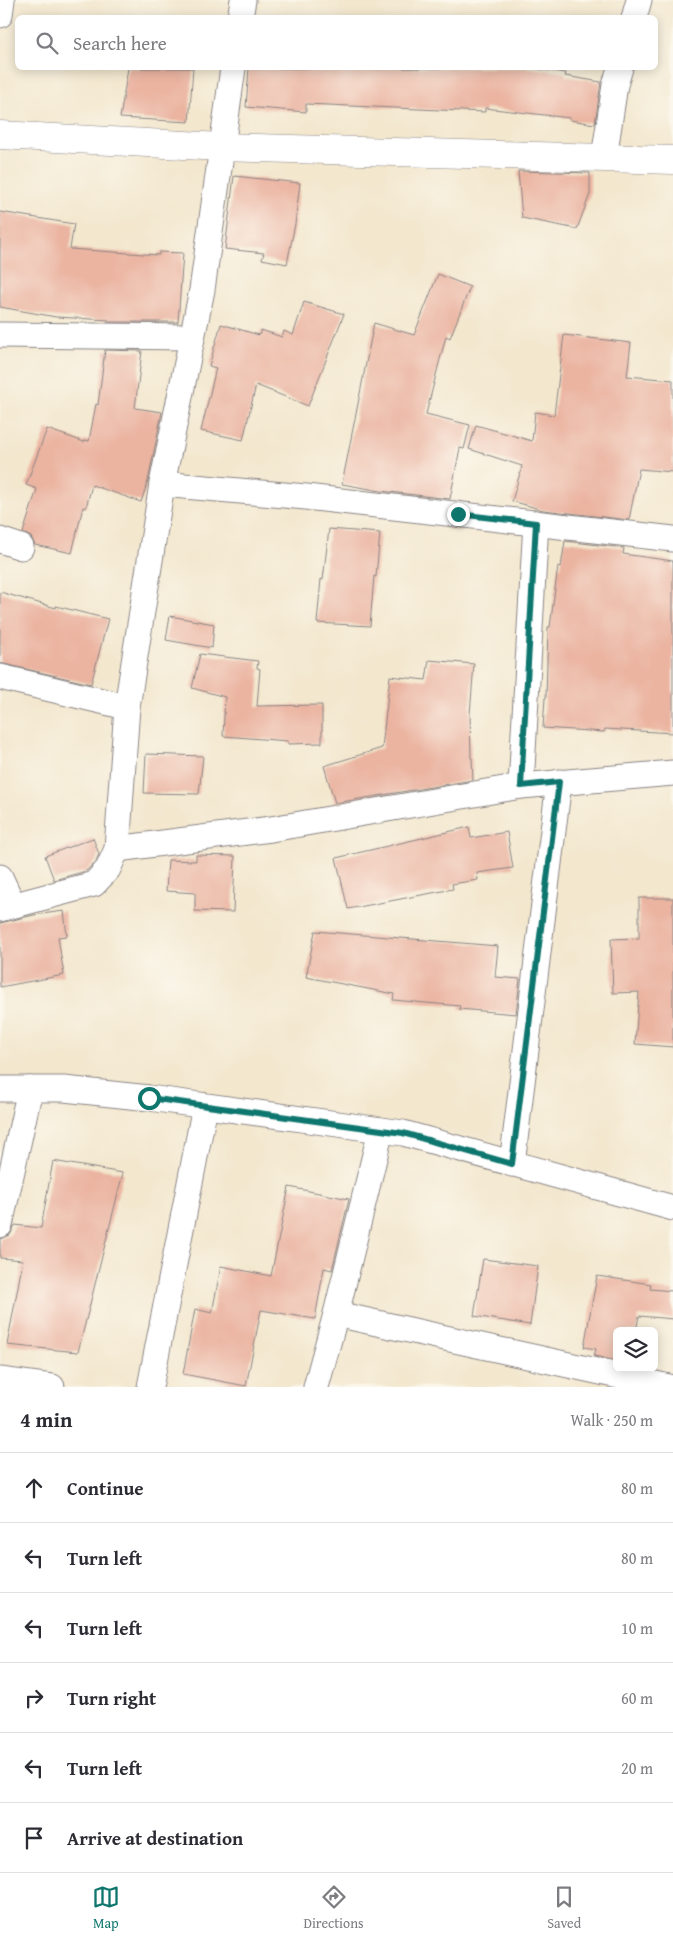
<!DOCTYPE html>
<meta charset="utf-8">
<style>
:root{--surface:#fff;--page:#f7f7f7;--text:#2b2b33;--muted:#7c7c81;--line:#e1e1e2;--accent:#0f766e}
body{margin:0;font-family:"Gentium Book Plus",serif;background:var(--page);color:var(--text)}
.controls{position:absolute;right:15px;bottom:15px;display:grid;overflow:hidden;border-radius:8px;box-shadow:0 2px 12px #0003}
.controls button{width:45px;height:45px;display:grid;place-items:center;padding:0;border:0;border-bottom:1px solid var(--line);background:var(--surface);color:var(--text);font:25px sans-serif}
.stop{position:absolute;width:15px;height:15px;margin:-11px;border:4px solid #0f766e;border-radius:50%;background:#fff}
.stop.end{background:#0f766e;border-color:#fff;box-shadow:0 1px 5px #0008}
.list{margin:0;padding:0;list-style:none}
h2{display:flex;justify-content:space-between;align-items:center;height:65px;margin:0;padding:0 20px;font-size:21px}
h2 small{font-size:16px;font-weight:400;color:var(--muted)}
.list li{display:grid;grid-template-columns:32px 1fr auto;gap:15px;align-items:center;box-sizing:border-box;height:70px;padding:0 20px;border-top:1px solid var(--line)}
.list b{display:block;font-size:19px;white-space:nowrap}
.list em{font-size:16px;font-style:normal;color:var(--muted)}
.icon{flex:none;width:28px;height:28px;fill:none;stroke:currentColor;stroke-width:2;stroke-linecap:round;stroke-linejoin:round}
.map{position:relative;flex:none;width:673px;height:1387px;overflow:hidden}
.search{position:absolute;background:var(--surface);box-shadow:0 2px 12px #0003;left:15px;right:15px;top:15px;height:55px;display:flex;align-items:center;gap:12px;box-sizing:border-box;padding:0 18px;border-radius:8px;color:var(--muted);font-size:19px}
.sheet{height:485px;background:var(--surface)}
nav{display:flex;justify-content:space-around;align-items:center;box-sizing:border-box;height:70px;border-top:1px solid var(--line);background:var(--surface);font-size:14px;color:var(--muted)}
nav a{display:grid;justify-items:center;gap:2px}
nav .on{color:var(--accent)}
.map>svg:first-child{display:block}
.building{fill:#ebb4a1}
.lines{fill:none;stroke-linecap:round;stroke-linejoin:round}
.street-casing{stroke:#8a8484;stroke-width:27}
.secondary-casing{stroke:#8a8484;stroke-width:29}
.street{stroke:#fff;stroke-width:25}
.secondary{stroke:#fff;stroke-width:28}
.route{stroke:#0f766e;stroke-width:6}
</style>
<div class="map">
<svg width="673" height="1387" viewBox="0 0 673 1387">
<rect width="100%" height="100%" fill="#fbf7ec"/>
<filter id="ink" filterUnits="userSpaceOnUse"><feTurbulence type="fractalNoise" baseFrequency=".02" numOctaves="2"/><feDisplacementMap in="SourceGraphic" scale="10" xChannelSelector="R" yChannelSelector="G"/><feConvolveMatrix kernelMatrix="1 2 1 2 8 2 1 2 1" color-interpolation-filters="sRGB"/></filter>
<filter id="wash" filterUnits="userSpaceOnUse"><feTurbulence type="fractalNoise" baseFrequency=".0096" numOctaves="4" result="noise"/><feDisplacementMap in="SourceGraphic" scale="20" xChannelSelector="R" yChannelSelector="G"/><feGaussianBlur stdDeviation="1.12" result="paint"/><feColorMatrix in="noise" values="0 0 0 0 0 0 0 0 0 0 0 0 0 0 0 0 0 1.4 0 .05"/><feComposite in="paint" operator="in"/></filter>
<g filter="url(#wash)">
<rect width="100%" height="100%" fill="#f3e7ce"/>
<g id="blocks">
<g class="building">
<polygon points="128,68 193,68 189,122 120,118"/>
<polygon points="249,68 531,68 566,73 565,76 601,82 595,124 570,120 570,118 485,108 485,112 306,104 306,112 246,107"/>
<polygon points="518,171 590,173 590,194 577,229 522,218"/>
<polygon points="234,176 300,183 295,224 287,264 262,259 264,253 225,249"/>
<polygon points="0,212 74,224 70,249 159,255 159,252 183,253 178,322 108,322 109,320 56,317 0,307"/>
<polygon points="438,274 470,287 450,338 446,336 426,414 470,425 464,449 460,448 450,499 381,491 342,484 374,323 414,335"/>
<polygon points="304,302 344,314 308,406 256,385 243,440 201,431 216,368 209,366 221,324 259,335 261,330 282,337 284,331 293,335"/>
<polygon points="564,335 631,343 627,376 673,380 673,472 639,469 629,520 543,510 512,501 522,466 469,449 476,425 532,441 535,412 554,415"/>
<polygon points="105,350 142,351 135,408 162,412 148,481 141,502 92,485 86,508 83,507 72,553 35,545 31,537 23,533 37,489 26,485 47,429 84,442 85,440 89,441 96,404 98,405"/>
<polygon points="329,529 380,533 376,577 374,576 370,626 317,623 321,579 323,580"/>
<polygon points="565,541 624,548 623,554 673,561 673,733 605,729 604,732 543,728 545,698 546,698 548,627 550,627 558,566 561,567"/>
<polygon points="0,592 56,608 56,606 108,619 91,684 0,663"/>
<polygon points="170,616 214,624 212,648 166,640"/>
<polygon points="200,654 258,661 257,668 260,669 257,706 322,705 322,743 288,744 288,741 223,736 225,697 192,688"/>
<polygon points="429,660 474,664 470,714 471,758 472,758 473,780 335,803 324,766 382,748 390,676 426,680"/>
<polygon points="146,754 203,756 199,794 144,793"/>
<polygon points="469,827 471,838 507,832 513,868 477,873 478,880 452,884 453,889 348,909 336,858"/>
<polygon points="93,838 99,854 96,861 86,871 54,880 45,856"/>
<polygon points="196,855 235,856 233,912 195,911 195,893 166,891 168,860 196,861"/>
<polygon points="639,898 673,898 673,1047 635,1044 639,992 613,993 611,939 639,938"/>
<polygon points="64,911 67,936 58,937 64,975 0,987 0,923 34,915"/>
<polygon points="315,931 498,946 495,977 520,979 516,1014 459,1009 460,1006 393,1000 394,994 306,977"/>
<polygon points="53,1161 123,1173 78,1352 7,1345 23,1260 0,1258 0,1239 10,1235 15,1225 41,1228"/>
<polygon points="289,1187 349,1199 332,1270 324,1268 315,1319 261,1310 246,1386 183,1374 195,1309 212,1313 221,1266 271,1276"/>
<polygon points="483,1259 538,1266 530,1325 474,1316"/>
<polygon points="597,1276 651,1284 650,1289 673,1291 673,1319 639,1316 636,1331 617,1331 617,1361 594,1356 596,1349 584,1347"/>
</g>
</g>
</g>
<g filter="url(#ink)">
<use href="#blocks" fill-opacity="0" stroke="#8a8484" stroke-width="1"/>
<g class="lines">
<g class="street-casing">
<g id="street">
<polyline points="0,15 2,0"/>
<polyline points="240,18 243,0"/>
<polyline points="634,18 639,0"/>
<polyline points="604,158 615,85 620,68"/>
<polyline points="0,335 192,337"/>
<polyline points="162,484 306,497 673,539"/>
<polyline points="0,540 21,547"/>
<polyline points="0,677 127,707"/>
<polyline points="521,786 536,523"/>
<polyline points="117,849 271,829 521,786 673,773"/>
<polyline points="0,877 13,905"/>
<polyline points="0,909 94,884 108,869 117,849 127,707 162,484 202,290 233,68"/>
<polyline points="0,1089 64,1089 149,1098 403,1133 673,1208"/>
<polyline points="512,1164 559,782"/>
<polyline points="0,1225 30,1089"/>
<polyline points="336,1314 669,1387"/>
<polyline points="0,1380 52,1387"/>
<polyline points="150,1387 205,1106"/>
<polyline points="316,1387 336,1314 381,1130"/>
</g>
</g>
<g class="secondary-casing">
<polyline id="secondary" points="0,135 221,147 673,160"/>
</g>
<use href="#street" class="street"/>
<use href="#secondary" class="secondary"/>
</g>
</g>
<g class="lines" filter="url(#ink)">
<polyline class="route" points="149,1098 403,1133 512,1164 559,782 521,786 536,523 458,514"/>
</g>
</svg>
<div class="controls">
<button><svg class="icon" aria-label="layers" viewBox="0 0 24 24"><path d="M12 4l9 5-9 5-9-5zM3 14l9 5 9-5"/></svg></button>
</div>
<div class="stop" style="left:149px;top:1098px"></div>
<div class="stop end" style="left:458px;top:514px"></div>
<div class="search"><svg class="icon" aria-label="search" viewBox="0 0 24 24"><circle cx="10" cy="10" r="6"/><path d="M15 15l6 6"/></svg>Search here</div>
</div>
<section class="sheet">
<h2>4 min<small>Walk · 250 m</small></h2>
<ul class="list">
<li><svg class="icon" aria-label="ahead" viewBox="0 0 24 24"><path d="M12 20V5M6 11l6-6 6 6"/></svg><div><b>Continue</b></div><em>80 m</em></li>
<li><svg class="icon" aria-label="left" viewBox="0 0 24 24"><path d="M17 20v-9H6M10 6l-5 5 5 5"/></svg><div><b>Turn left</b></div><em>80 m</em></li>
<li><svg class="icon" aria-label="left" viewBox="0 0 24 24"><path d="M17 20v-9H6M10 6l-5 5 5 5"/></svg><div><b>Turn left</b></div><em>10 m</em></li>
<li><svg class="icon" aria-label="right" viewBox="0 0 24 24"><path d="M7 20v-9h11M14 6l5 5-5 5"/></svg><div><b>Turn right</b></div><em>60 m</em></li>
<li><svg class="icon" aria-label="left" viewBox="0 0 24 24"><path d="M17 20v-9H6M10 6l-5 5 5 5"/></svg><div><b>Turn left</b></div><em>20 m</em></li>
<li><svg class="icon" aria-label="arrive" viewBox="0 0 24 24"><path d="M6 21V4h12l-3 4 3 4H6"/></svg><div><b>Arrive at destination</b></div></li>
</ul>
</section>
<nav>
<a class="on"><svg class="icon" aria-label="map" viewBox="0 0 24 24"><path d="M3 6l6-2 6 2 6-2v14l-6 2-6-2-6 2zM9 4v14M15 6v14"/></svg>Map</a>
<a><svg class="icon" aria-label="directions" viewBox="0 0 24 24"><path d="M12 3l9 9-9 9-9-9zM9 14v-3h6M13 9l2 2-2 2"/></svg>Directions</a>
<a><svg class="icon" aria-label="saved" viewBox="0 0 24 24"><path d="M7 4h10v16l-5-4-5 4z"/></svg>Saved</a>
</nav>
